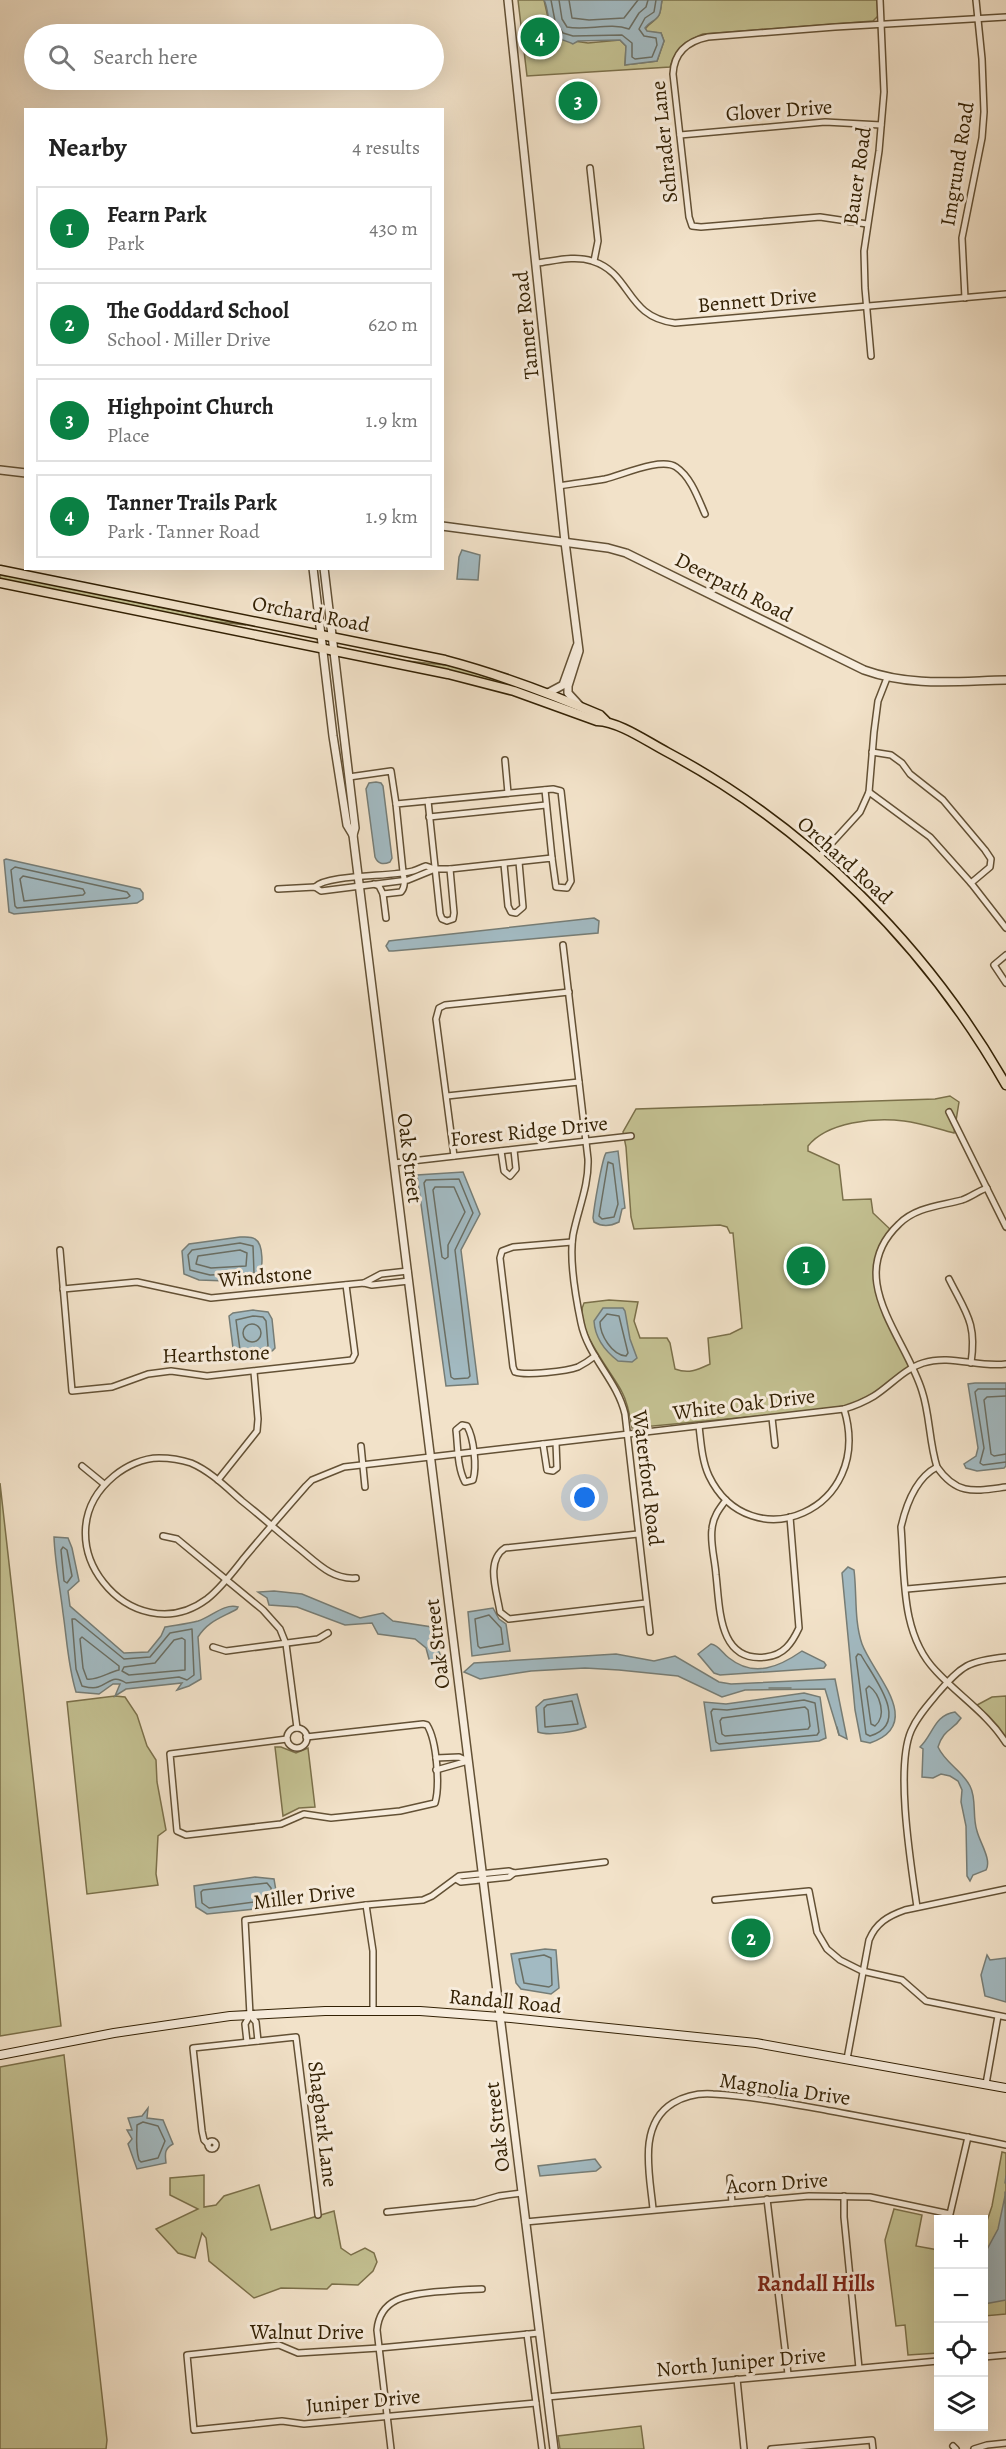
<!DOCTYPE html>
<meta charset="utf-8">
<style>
:root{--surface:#fff;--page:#f6f6f6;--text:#222;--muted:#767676;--line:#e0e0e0;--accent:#0b8043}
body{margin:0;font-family:Alegreya,serif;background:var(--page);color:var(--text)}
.controls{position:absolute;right:18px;bottom:18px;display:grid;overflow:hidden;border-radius:0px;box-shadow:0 6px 24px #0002}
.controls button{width:54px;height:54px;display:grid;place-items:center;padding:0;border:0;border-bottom:2px solid var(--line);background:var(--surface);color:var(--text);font:30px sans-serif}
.you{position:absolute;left:585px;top:1498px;width:21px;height:21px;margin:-15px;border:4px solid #fff;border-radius:50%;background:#1a73e8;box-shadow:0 0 0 9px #1a73e833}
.badge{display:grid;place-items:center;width:39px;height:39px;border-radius:50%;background:var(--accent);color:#fff;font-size:20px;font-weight:700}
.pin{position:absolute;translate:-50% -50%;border:3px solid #fff;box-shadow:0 2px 6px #0006}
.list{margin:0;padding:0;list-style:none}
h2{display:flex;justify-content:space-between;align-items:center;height:78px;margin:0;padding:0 24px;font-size:26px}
h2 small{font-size:20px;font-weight:400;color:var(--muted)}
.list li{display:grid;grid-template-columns:39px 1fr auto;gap:18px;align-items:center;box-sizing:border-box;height:84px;margin:0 12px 12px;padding:0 12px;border:2px solid var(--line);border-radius:0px}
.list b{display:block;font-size:22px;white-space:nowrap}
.list p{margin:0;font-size:20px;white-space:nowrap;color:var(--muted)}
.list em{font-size:20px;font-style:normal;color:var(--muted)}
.icon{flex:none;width:33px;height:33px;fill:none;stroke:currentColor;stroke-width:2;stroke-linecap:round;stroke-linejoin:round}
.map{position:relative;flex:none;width:1006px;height:2449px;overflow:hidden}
.search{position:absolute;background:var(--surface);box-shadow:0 6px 24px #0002;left:24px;top:24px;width:420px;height:66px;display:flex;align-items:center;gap:15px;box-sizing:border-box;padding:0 21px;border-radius:33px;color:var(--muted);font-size:22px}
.panel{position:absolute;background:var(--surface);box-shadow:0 6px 24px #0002;left:24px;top:108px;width:420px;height:462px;border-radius:0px}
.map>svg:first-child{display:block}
.green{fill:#c3c091;stroke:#7b704a;stroke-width:1.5}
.water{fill:#a2bac2;stroke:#767d76;stroke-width:1.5}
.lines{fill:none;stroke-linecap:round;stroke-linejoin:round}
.shore{stroke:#6a6e63;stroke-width:1.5}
.stream{stroke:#767d76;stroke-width:1.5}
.minor-casing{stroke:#635135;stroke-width:8}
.tertiary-casing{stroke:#635135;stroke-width:10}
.secondary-casing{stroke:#332104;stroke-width:10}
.primary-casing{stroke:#332104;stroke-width:11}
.minor{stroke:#f7ecdc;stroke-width:5}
.tertiary{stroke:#f7ecdc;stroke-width:7}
.secondary{stroke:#f7ecdc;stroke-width:8}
.primary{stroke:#f2e2c9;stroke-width:8}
.labels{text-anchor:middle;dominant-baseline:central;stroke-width:6;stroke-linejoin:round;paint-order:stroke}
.street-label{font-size:21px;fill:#332104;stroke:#f7ecdc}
.neighbourhood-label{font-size:22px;font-weight:bold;fill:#7a1f14;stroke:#f7ecdc}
</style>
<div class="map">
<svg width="1006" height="2449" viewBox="0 0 1006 2449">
<rect width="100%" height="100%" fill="#f2e2c9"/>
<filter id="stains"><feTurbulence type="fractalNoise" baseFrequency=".00333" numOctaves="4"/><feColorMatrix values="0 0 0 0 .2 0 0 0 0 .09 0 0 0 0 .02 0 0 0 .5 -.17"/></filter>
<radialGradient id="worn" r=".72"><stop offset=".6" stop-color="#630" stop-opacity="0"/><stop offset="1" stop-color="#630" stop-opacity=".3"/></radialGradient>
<g class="green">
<path d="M518,0H544L549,22L560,39L588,43L620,40L626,46L625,65L657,61L664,41L661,33L647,32L645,29C649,23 656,21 659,15C661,11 661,5 662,0H877L878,16L873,21L703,34C685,41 676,48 670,67L527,76Z"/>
<polygon points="0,575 27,579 246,625 200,620 0,579"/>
<polygon points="407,661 455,666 491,676 568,704 567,706"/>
<path d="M950,1096L959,1102L954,1133C938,1129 921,1123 904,1121C875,1117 827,1122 808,1146V1151L839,1165L843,1200L871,1199L873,1213L891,1230L881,1246L876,1290L910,1365L891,1382L866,1399L851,1405L801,1412L632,1428C630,1416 628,1403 622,1392C612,1372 572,1326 584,1303L609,1300L638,1302L634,1321L640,1338H667L670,1343L675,1369C689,1374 697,1370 710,1364L708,1338L730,1334L742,1328L733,1233H730L727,1227L720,1225L634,1229L631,1217L626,1147L623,1132L636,1109L935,1099Z"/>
<polygon points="0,1483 61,2026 0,2036"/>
<polygon points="115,1696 125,1697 137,1715 147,1746 156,1760 157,1782 166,1830 158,1836 156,1874 158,1885 87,1894 67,1702"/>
<polygon points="1006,1696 1006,1738 977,1705 992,1697"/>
<polygon points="275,1747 281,1747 296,1753 308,1748 315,1807 299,1808 283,1816"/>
<polygon points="64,2055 107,2440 106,2449 0,2449 0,2067"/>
<polygon points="1002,2152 1006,2153 1006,2314 984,2316 984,2230 992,2206"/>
<polygon points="204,2175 204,2207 216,2205 224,2196 259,2185 271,2230 334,2211 341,2248 351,2255 365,2248 374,2253 377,2262 373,2271 358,2285 332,2284 327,2289 281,2288 254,2298 209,2261 206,2238 202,2233 195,2258 178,2253 156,2229 198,2209 170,2195 170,2178"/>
<polygon points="894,2209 922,2215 916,2246 938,2250 938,2353 908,2355 905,2325 896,2326 885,2240"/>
<polygon points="641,2426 644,2449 560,2449 558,2436"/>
</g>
<g class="water">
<path d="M544,0H662C661,5 661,11 659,15C656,21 649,22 645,28L647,31L661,33L664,41L657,61L625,65L626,46L620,40L578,41L573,44C568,41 563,41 559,38C546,29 550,12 544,0Z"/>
<polygon points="462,550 480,555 478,580 457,579 459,557"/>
<path d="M376,782L381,783L383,786L392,858L390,862C383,865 378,864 375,857L366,789L369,783Z"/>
<polygon points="6,859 140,889 143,893 143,899 137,903 14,914 9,912 4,860"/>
<polygon points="594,918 599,921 598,933 393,951 389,951 386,946 389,941 397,940"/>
<path d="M618,1151L625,1208L622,1209L619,1222C611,1226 602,1227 594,1222L593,1218C594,1207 602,1159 606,1153Z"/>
<polygon points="463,1172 480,1214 461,1250 478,1384 446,1386 417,1175"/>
<path d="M240,1237C244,1237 251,1236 255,1239C264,1244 263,1269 259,1278L232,1281L230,1285L227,1281L199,1280L184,1274L182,1251L189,1244Z"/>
<path d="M603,1308H623L625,1311L630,1339L637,1358L632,1362L618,1361C605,1351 595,1338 594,1321Z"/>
<path d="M253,1310L268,1312L272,1319L275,1348C267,1359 246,1356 234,1356L229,1316L233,1313Z"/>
<polygon points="975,1383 1006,1383 1006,1466 1004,1468 977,1471 966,1468 964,1464 976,1456 978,1448 968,1384"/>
<path d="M54,1537L68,1538L72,1548L79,1581L68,1591L70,1606L124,1653L148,1652L161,1636L165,1627C176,1625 187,1624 198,1621C211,1617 224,1603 238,1607L237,1609C221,1618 208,1621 198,1637L201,1679L189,1686L177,1690L182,1683L126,1689L115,1696L120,1684H113L99,1694L76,1692C68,1666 67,1640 63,1613C60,1587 55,1563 54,1537Z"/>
<path d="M848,1567L854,1570C857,1594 854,1621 862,1644C873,1674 926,1724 870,1743L861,1741L855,1710L842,1573Z"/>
<polygon points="274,1591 302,1594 360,1618 383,1613 393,1621 432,1627 444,1668 448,1670 447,1675 429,1659 426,1648 415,1639 378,1634 372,1623 345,1625 297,1607 269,1605 267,1598 258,1592"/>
<polygon points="493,1608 499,1619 506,1624 510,1651 472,1656 468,1612"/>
<path d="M711,1644C719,1645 723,1654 729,1658C754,1678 779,1667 802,1651L824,1662L826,1665L824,1668L720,1675L714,1673L698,1654Z"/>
<polygon points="616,1654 654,1661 675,1656 719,1682 731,1684 835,1679 847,1739 839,1735 825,1689 745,1690 722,1697 678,1676 619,1670 585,1668 531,1671 480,1679 464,1672 474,1663"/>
<polygon points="804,1693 820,1697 826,1738 819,1741 711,1751 704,1702 726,1704"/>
<path d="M577,1694L586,1727C576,1732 548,1736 538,1732L536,1707L544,1700Z"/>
<path d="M955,1712L961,1718C953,1731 944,1728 938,1747C946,1764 961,1769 970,1786C977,1799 972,1817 977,1831C980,1843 992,1860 986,1870L973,1875L970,1881L967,1876L966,1826L961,1802L962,1790L958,1781L950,1776L941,1774L933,1778L922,1777L923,1749L920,1747C933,1735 934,1715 955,1712Z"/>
<path d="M255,1877L274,1879L278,1903C270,1908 261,1904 255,1909L207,1914L196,1907L194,1886Z"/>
<polygon points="545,1949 556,1950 559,1988 551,1994 521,1989 516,1983 511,1954"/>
<polygon points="987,1955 990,1960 1006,1958 1006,2002 985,1996 981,1975"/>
<path d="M148,2108L147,2118L163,2120L173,2144C164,2149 165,2154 166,2163L137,2169L128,2144L132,2139L127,2130H132L128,2118L142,2116Z"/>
<polygon points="595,2159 601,2167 596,2171 540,2176 538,2166"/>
<polygon points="1005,2196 1006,2300 984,2304 984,2255 998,2229"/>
</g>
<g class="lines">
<g class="shore">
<polyline points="551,0 555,21 563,33 573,36 622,35 632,43 632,57 635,59 652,57 657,45 656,38 644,36 639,29 645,18 654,12 656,0"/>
<path d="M559,0L562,19L567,27C587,31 610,22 629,29L639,13L646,7L648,0"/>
<polyline points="569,0 572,18 589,20 624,18 638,0"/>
<polygon points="15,867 127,892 130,896 127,898 17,908 15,906 11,870"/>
<polygon points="23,876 83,889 85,893 83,895 24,901 20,879"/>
<polygon points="608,1162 613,1164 618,1204 614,1217 602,1219 599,1216"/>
<polygon points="459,1179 473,1213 455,1250 470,1376 468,1378 454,1379 451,1377 424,1183 426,1180"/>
<polygon points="435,1187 454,1187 465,1212 448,1245 448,1257 445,1259 442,1257 433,1190"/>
<polygon points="240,1243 253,1246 254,1273 210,1275 190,1270 188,1255 192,1250"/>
<polygon points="240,1250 247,1253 246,1266 211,1268 196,1264 198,1256"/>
<path d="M607,1314L619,1316L628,1353L626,1356C612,1355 600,1335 600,1322Z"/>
<polygon points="253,1316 263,1317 266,1321 268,1346 264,1349 240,1350 236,1320"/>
<circle cx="252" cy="1333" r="9"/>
<polyline points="1006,1389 978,1389 975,1392 984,1448 980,1463 983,1465 1006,1462"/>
<polyline points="1006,1396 987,1397 984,1400 991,1454 994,1456 1006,1454"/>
<polygon points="63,1547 67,1550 72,1576 67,1583 64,1581 61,1550"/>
<polygon points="489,1615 501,1628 503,1644 480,1648 478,1646 475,1619"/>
<path d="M72,1619H75L124,1659L150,1657L170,1633L192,1629L194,1675L187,1680L179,1677L126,1683C113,1674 110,1683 98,1687C93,1689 86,1687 82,1686L76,1669Z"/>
<path d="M82,1637L119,1666V1670C109,1672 96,1681 87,1679L83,1668L80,1639Z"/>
<polygon points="182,1638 185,1640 185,1670 129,1675 122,1671 124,1667 155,1663 174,1640"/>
<path d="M858,1654L861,1655C873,1677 912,1723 870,1736L866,1734L856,1657Z"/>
<path d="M869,1686C880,1694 887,1716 875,1726L871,1724L866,1689Z"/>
<polygon points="804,1700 815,1703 819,1732 817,1735 719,1744 716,1742 711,1712 713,1709 727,1710"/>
<polygon points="572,1701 578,1724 545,1727 544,1708 547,1705"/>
<polygon points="805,1707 808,1710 810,1726 808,1729 725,1736 722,1734 720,1721 722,1718"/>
<polygon points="267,1883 271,1888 272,1897 270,1900 209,1908 202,1903 201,1892 203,1890"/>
<polygon points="544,1955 551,1958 552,1985 549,1987 524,1983 519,1959"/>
<path d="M143,2122L158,2126L165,2141L158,2158L141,2162L139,2160C135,2147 137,2137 137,2125Z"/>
</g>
<g class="stream">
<polyline points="769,1688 791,1688"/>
<polyline points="837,1727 839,1735"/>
<polyline points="1005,2183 1006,2176"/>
<polyline points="1005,2192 1005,2196"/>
</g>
<g class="minor-casing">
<g id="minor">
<polyline points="680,135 825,122 881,125"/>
<polyline points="590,168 598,241 594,261"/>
<path d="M867,224L820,217L701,227L692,226L689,217L673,74C674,52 688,41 708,37L835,27L1006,17"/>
<path d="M537,263C554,261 575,255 592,261C632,273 625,317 675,323L1006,294"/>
<polyline points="965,298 962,238 982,138 984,112 982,59 976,0"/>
<polyline points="871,356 865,288 864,251 879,151 884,92 880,0"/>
<path d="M559,486C574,483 589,482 605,479C622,475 661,457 676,467C691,477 698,498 705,514"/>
<polyline points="872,752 891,755 902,763 910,774 943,800 985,850 991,859 990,867 971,883 1006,928"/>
<polyline points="505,760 508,793"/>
<polyline points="349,777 391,771 396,804"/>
<polyline points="545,790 552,858"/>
<polyline points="869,792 930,837 971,883"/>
<polyline points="428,801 440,914 442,919 447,921 453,919 454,913 450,869"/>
<polyline points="429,817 546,805"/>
<polyline points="819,857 860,812 869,792 874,732 878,701 887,678"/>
<polyline points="504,864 508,906 511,912 516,913 523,907 519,862"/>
<polyline points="374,884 379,886 383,894 386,918"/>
<path d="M315,887C328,874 392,877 413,871C417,870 422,867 426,866L435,869H450L552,858L556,887L567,888L571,881L561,791L553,789L396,804L403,872C404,879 406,886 401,892L383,894"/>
<polyline points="278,889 315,887 321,891 408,880 435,869"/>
<path d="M563,945L588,1159C589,1186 578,1209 573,1235C569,1260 576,1299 581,1323C588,1357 617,1380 625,1414L650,1632"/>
<polyline points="1006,955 994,965 1006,983"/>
<polyline points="447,1096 579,1082"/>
<polyline points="949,1112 1006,1227"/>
<polyline points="501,1151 504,1171 510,1176 516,1169 514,1150"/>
<polyline points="454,1156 436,1019 439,1008 445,1005 569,992"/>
<polyline points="394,1163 631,1136"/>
<path d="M987,1188C978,1191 971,1197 962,1200C940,1206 916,1207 899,1224C843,1277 905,1336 922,1391C930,1415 929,1442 937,1467C957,1496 975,1491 1006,1487"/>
<path d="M572,1242L513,1247L502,1251L500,1258L513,1367L515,1372C526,1376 567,1371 578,1367C584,1364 590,1360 595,1356"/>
<polyline points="60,1250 72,1391 112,1387 148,1374 171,1371 207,1376 352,1360 355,1354 346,1285"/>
<path d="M949,1279C966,1313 977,1323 971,1363"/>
<polyline points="364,1283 381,1274 408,1271"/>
<polyline points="63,1289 137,1282 211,1298 364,1283 372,1285 409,1281"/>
<polyline points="772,1418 775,1445"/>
<path d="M462,1425L467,1426C474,1438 477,1467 473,1480L465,1482C457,1467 458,1446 456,1430Z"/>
<path d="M699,1426C701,1443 702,1461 709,1476C750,1561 875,1511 844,1409"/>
<polyline points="543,1444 547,1470 553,1471 557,1468 556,1443"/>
<polyline points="361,1446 365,1487"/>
<polyline points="82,1466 104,1484"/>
<path d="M937,1467C916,1478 906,1505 901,1527C905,1575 900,1634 936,1671C959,1696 988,1714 1006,1743"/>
<polyline points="218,1480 257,1431 258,1419 254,1372"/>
<path d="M726,1500C719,1509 713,1517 712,1529C710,1543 715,1560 716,1575C720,1608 718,1663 766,1657C784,1655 792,1643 799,1628L790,1517"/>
<path d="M638,1534L505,1548C485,1561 497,1592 500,1612L509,1619L646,1603"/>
<polyline points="163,1536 177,1539 263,1610 280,1629 286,1644 297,1728"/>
<path d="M356,1578C333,1580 318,1564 301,1550C281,1534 262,1517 242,1501C226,1487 210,1471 191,1463C182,1460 169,1458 159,1458C143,1458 126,1466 114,1476C37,1540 132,1655 207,1599C221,1588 233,1572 244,1558C264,1534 285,1510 306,1486L312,1480L344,1467L844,1409C854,1406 864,1402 874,1396C890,1386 904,1369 923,1363C951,1354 978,1368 1006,1364"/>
<polyline points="907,1589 1006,1580"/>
<polyline points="213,1647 226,1651 318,1639 328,1633"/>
<circle cx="297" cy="1738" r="10"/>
<path d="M287,1739L170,1754L177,1831L186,1835L281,1824L304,1814L331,1818L400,1811L435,1803C440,1786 437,1741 427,1725L423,1724L306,1737"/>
<polyline points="436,1758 459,1757 468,1761"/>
<polyline points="436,1770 468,1761"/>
<polyline points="456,1879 461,1882 509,1877 514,1873"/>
<polyline points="715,1900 809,1891 817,1932 827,1949 840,1960 862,1971 902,1980 926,2001 1006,2017"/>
<polyline points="366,1905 373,1951 373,2012"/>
<path d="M917,1907C911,1865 895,1768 911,1731C917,1717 927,1706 937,1694C962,1665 968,1661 1006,1657"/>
<polyline points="250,2015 245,1920 366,1905 423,1900 432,1896 459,1876 509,1871 514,1873 605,1862"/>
<polyline points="250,2015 256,2022 258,2041"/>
<polyline points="247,2042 245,2024 250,2015"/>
<path d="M847,2059L869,1940C876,1923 888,1916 905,1910L1006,1889"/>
<polyline points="986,2084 998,2016"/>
<circle cx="212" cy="2145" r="4"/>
<polyline points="208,2144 204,2140 202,2131 193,2048 296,2037 318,2215"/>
<polyline points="730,2178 732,2203"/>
<polyline points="844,2196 844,2217 859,2368"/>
<polyline points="767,2199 788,2374"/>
<path d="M653,2209C650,2175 637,2125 673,2103C685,2096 700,2093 713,2094C752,2096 792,2104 831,2111C889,2122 948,2133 1006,2145"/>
<polyline points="387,2212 475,2203 499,2196 522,2193"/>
<polyline points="525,2222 809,2196 870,2197 950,2214 968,2137"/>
<polyline points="527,2334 542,2449"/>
<polyline points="984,2357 1006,2355"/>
<polyline points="737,2379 744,2449"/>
<polyline points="547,2397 938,2361"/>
<polyline points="536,2403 304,2424 282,2421 194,2430 187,2355 279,2345 298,2353 379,2348 539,2333"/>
<polyline points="953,2446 956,2449"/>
<path d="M391,2449L377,2330C380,2298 407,2295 434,2292C450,2291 466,2289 482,2289"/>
<polyline points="771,2449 872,2440 873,2449"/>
<polyline points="974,2449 987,2445 1006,2443"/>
</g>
</g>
<g class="tertiary-casing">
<g id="tertiary">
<polyline points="508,0 565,542 579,651 568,686 568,693 579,705"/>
<polyline points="0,470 26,473"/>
<path d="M442,526L608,548L626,553L864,670C911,687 957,681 1006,680"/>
<polyline points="313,568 333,736 347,825 353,835"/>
<polyline points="324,568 355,828 353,835 554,2449"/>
<polyline points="548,693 563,685 577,646"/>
</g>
</g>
<g class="secondary-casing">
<polyline id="secondary" points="0,2055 114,2033 230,2016 325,2011 420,2011 500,2017 756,2043 1006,2088"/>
</g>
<g class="primary-casing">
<g id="primary">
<path d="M0,570L445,660C498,674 549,693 600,715L606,721"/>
<path d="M0,583L448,674L514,691L597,721C620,722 646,741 667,752C808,827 927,946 1006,1085"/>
</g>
</g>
<use href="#minor" class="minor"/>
<use href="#tertiary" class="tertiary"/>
<use href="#secondary" class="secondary"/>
<use href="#primary" class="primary"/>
</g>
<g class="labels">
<g class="street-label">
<text transform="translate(779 110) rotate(-4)">Glover Drive</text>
<text transform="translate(664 142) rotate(-96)">Schrader Lane</text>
<text transform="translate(957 164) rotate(-81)">Imgrund Road</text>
<text transform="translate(857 176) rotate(-82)">Bauer Road</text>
<text transform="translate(757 300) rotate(-5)">Bennett Drive</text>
<text transform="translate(526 325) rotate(-96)">Tanner Road</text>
<text transform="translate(734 587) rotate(27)">Deerpath Road</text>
<text transform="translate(311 614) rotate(11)">Orchard Road</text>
<text transform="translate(845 860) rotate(42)">Orchard Road</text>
<text transform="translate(529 1131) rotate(-6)">Forest Ridge Drive</text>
<text transform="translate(410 1158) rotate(83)">Oak Street</text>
<text transform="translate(265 1276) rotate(-5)">Windstone</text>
<text transform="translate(216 1354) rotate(-2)">Hearthstone</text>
<text transform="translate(744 1404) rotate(-7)">White Oak Drive</text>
<text transform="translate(648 1478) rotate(83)">Waterford Road</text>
<text transform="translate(437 1644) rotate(-97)">Oak Street</text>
<text transform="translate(304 1896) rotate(-7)">Miller Drive</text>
<text transform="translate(505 2001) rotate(5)">Randall Road</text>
<text transform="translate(785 2089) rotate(8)">Magnolia Drive</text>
<text transform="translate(323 2124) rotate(83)">Shagbark Lane</text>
<text transform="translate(497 2127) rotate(-97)">Oak Street</text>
<text transform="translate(777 2183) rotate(-4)">Acorn Drive</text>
<text x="307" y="2332">Walnut Drive</text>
<text transform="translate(741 2362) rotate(-5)">North Juniper Drive</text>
<text transform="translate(363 2401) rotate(-5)">Juniper Drive</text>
</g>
<g class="neighbourhood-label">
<text x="816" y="2284">Randall Hills</text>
</g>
</g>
<rect width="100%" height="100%" filter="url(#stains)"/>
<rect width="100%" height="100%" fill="url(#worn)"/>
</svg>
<div class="controls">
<button>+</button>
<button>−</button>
<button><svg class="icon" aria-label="locate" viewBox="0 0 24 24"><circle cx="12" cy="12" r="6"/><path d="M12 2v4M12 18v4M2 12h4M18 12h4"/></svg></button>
<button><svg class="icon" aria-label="layers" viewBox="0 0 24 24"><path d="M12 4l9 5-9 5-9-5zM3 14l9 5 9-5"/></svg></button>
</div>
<div class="you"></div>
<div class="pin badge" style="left:806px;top:1266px">1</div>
<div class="pin badge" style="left:751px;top:1938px">2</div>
<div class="pin badge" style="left:578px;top:101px">3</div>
<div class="pin badge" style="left:540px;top:37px">4</div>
<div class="search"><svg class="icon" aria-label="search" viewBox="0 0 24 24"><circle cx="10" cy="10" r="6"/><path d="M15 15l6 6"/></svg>Search here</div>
<section class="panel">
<h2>Nearby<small>4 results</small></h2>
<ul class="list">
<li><span class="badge">1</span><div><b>Fearn Park</b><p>Park</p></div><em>430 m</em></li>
<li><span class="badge">2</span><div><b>The Goddard School</b><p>School · Miller Drive</p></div><em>620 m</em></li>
<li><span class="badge">3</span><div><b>Highpoint Church</b><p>Place</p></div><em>1.9 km</em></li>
<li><span class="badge">4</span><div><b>Tanner Trails Park</b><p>Park · Tanner Road</p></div><em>1.9 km</em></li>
</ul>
</section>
</div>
